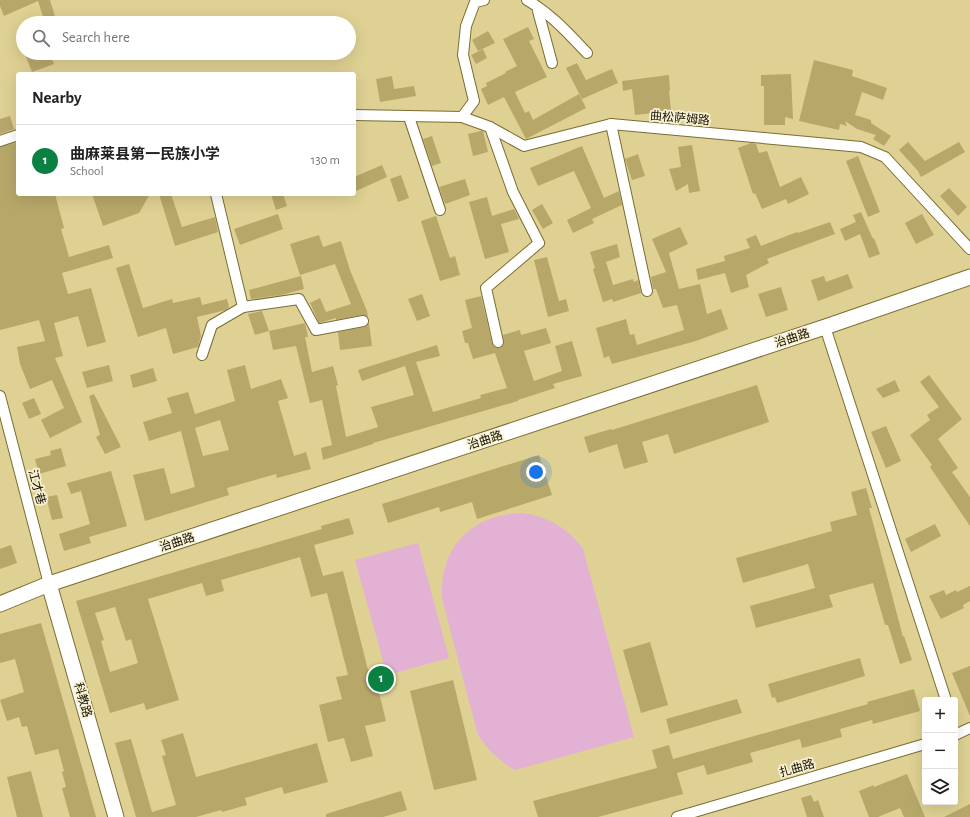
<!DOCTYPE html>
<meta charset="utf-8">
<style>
:root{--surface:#fff;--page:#f6f6f6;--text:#222;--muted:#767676;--line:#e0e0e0;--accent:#0b8043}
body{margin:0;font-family:"Alegreya Sans","Noto Sans SC",sans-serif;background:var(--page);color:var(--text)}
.controls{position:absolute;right:12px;bottom:12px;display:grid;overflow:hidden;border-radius:4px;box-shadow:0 4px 16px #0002}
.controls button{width:36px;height:36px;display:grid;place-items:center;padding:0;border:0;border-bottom:1px solid var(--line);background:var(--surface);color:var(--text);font:20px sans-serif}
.you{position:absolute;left:536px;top:472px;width:14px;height:14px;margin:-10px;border:3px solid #fff;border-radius:50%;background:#1a73e8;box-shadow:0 0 0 6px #1a73e833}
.badge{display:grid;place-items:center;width:26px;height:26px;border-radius:50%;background:var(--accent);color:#fff;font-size:13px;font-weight:700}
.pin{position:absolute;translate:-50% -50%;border:2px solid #fff;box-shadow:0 1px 4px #0006}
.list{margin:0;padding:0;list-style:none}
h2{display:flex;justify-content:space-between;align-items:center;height:52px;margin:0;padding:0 16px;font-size:17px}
h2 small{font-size:13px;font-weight:400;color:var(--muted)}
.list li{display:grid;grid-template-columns:26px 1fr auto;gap:12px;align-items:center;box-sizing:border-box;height:72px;padding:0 16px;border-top:1px solid var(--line)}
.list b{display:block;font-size:15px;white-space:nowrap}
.list p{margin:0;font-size:13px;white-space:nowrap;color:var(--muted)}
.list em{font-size:13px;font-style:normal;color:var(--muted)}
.icon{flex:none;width:22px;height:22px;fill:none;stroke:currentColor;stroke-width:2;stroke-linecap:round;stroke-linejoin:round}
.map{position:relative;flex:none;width:970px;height:817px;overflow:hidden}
.search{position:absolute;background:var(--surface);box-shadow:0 4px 16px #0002;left:16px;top:16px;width:340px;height:44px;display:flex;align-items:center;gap:10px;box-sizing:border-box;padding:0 14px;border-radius:22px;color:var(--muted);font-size:15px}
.panel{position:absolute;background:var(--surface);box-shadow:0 4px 16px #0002;left:16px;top:72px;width:340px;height:124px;border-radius:4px}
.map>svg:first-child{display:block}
.green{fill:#e2b1d4}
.building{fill:#b7a86a;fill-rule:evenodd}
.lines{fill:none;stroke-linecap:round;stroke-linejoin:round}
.street-casing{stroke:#7b6d31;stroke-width:12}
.secondary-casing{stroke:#7b6d31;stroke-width:17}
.street{stroke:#fff;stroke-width:10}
.secondary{stroke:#fff;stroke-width:15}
.labels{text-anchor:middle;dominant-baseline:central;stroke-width:3.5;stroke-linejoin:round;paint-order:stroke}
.street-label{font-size:12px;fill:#161100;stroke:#f8f1d3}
</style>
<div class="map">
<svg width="970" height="817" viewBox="0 0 970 817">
<rect width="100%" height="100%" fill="#dfd193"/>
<g class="green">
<path d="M522,513C549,517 568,528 583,549L634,737L515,770C499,761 488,750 478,735L442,599C439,547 471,515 522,513Z"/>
<polygon points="418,543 449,658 387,675 355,560"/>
</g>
<g class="building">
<polygon points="0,0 50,0 57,23 45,23 38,1 4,16 0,6"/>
<polygon points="528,27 534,39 529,41 547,77 515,92 525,113 529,111 533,120 579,94 586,108 526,139 504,97 488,105 481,89 487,86 486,83 506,73 505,72 517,66 503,39"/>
<polygon points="488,31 495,43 478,51 472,40"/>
<polygon points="483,49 487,58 476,64 471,55"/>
<polygon points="38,53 50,53 54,64 32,72 26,57"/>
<polygon points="814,60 853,70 852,76 887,88 883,100 862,92 855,115 871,120 871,123 891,136 884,146 873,139 876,135 857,129 845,121 847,126 840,124 839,130 799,121"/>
<polygon points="577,63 586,80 612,69 618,83 582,99 566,68"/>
<polygon points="791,74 793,119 785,117 785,125 764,125 764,86 761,86 761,75"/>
<polygon points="669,75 670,91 669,91 671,111 635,115 632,89 623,91 622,81"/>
<polygon points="392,76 394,89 414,86 416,96 380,102 376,79"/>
<polygon points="10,116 14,129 0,134 0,119"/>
<polygon points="481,131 483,131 488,152 473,156 468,134"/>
<polygon points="432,136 441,163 432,166 423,139"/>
<polygon points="18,142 18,194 55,194 64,228 61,229 69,257 109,245 113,258 62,273 68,294 91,288 106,342 87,347 78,316 54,323 63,356 55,358 82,422 50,438 41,420 64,408 52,380 30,389 20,364 17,347 45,341 39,320 0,330 0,147"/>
<polygon points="908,142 925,161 959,142 965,152 921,177 918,171 899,150"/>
<polygon points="751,143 756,144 759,153 767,151 780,187 801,177 809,194 788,204 786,199 762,209 755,193 753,194 738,148"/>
<polygon points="692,145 700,191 689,193 688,184 676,191 669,169 681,167 678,147"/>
<polygon points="582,146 604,198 619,191 622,205 592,219 594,223 573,233 567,220 591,208 574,171 538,186 530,168"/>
<polygon points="638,154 645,176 632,180 625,159"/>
<polygon points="858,156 880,212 868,217 846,161"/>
<polygon points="382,165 387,177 354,192 354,177"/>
<polygon points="401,175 409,198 398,202 390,179"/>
<polygon points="465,179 470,195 445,204 439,187"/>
<polygon points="949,188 967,207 958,216 940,196"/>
<polygon points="92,194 150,194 139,213 103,226"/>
<polygon points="159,194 171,194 182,227 215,217 218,232 175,246"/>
<polygon points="271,194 283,194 287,206 276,210"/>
<polygon points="487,197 492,216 514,209 519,219 501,224 509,252 485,259 469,202"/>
<polygon points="542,204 553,223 543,229 532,210"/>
<polygon points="861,212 873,239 874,238 880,254 869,258 860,234 845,241 840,229 856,222 853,215"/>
<polygon points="278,214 283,229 240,245 234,229"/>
<polygon points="922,214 934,235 916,244 905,223"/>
<polygon points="436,216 450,258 455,256 460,275 440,281 421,221"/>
<polygon points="830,222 835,234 767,259 769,263 746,275 749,287 731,293 725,273 698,280 696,269 725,261 724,256 750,248 746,239 756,235 761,246 797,232 798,233"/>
<polygon points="680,227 688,244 669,253 679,289 700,284 707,314 721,309 728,329 696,341 612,364 609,356 604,358 596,328 626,319 630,335 634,334 637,345 684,330 677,305 663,308 656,289 653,289 651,277 666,272 652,239"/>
<polygon points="319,235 323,247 341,241 350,270 367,311 368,317 362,315 336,320 336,318 319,323 310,303 320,298 326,312 351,304 335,264 300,275 290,244"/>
<polygon points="617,244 620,257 606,262 613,285 633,279 634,282 638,280 641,293 613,302 612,299 603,302 593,269 595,268 590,252"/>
<polygon points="547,257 559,301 566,299 569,311 548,317 534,260"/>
<polygon points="129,264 143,308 172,299 173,303 200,297 202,305 227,299 229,307 226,310 197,317 201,336 198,347 173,354 166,328 138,337 116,268"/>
<polygon points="848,274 853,288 818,301 811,280 824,276 826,282"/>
<polygon points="301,276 304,289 281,295 251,299 249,290"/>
<polygon points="781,287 788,310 766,317 758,294"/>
<polygon points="422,294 430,316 417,321 408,299"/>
<polygon points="481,296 492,343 496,348 500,348 504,344 503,335 520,330 521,335 546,328 551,343 524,351 534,381 562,371 555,346 572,341 582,376 553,384 555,388 518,400 518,401 373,443 373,444 323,460 321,448 332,445 322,400 310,403 296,346 273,350 269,331 305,323 308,337 305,337 312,372 333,366 338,385 336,386 346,437 378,427 371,407 414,395 405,366 362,381 358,370 437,345 440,356 416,362 433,412 481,398 480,395 507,388 495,353 473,359 468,343 465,343 462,331 472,328 465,300"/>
<polygon points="262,311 269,331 255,335 248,314"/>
<polygon points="369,323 372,346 340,350 338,332 364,327"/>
<polygon points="109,365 113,381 87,388 82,372"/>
<path d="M245,365L251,389L281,379L288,398L278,401L294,456L306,452L311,469L277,478L276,474L227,488L229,495L145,521L133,475L164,468L171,494L195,487L181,431L149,441L143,422L172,413L167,398L188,392L195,414L235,401L227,370ZM220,420L229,450L203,456L195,428Z"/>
<polygon points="153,368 157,381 133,388 130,375"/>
<polygon points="929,375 962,419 938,439 958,468 952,472 970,497 970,526 930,467 932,465 910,435 930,420 927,415 939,407 920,382"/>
<polygon points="895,380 900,391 883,398 876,389"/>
<polygon points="757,385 769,422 674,454 668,434 642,442 648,462 624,469 617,444 589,453 584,437 611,429 612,430"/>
<polygon points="94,394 121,447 105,454 96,437 100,435 89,396"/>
<polygon points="34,398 41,414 29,419 22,403"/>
<polygon points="886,426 901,461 886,468 871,432"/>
<polygon points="61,448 66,466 39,474 35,459 51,455 50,451"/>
<polygon points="539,455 552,495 477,519 472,502 440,512 439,507 388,523 382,504"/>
<polygon points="111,471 127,526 89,537 91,543 64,551 59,534 90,524 81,491 71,494 67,483"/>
<polygon points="866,488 872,508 869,508 903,637 904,636 912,660 900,664 888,625 885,625 873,583 829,595 833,607 756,628 750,606 815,588 808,564 743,583 736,558 832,531 830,522 857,515 851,492"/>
<polygon points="57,495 63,518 52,520 46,497"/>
<path d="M349,518L354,534L314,545L323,576L343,571L368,670L373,668L386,721L365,726L373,756L351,762L344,738L328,742L319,705L342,699L336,677L348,675L327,593L311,597L300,557L221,580L224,591L206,596L202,583L148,599L179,700L146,710L144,703L110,713L76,601L322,529L321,526ZM115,607L126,641L131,639L138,663L110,672L101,641L104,640L95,613Z"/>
<polygon points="935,524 941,536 911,552 905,539"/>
<polygon points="11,545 17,563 0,569 0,549"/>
<polygon points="970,586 970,601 963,605 964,608 941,619 929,596 944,590 946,595 956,590 957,592"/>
<polygon points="41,623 86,781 96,817 70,817 62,788 66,787 62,772 64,771 58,749 35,755 27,726 22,727 19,717 7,721 0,700 24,692 15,659 0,663 0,634"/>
<polygon points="650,642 668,705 641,713 623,650"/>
<polygon points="860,658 865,676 777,703 775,697 772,698 768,684"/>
<polygon points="970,666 970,716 952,673"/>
<polygon points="453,680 477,780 434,790 410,691"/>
<polygon points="914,689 920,711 873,724 872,720 840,729 842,737 802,748 800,739 750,753 753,762 707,775 704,765 677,773 683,794 598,817 538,817 533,801 657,768 652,750 669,745 673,759 868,704 867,702"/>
<polygon points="737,699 742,713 670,734 666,719"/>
<polygon points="183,733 196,777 317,743 328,782 284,794 282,787 245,798 247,805 222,812 221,810 196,817 136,817 115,743 131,739 152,812 176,805 162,756 166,755 161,740"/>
<polygon points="31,771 43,817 17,817 7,777"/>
<polygon points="907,774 925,817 904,817 900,808 878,817 869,817 859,791 874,785 874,787"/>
<polygon points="401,791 407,810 383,817 326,817 326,814"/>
<polygon points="811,795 814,802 818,800 824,817 807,817 801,798"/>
<polygon points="970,804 970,817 944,817"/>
</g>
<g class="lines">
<g class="street-casing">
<g id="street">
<path d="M527,0C551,14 568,33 587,53"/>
<polyline points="538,11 552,63"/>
<polyline points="354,115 462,117 490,127 524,146 611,124 861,147 885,157 970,249"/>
<polyline points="462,117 474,101 463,55 466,26 475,2 484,0"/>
<polyline points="410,120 440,210"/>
<polyline points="611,124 647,291"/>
<polyline points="490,127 513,192 539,243 486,288 498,342"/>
<polyline points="0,141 18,135"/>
<polyline points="216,194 243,307 299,299 316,330 363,321"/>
<polyline points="825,327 946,700"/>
<polyline points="202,355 212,325 243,307"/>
<polyline points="0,396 49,584"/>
<polyline points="955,735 970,728"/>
<polyline points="677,817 925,744"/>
</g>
</g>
<g class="secondary-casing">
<g id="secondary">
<polyline points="49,584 116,817"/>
<polyline points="0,604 49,584 825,327 970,277"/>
</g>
</g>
<use href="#street" class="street"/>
<use href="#secondary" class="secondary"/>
</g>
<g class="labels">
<g class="street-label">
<text transform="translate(680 118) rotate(5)">曲松萨姆路</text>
<text transform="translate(792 338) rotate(-18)">治曲路</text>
<text transform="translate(485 440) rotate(-18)">治曲路</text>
<text transform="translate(37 487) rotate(75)">江才巷</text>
<text transform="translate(177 542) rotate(-18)">治曲路</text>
<text transform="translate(83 700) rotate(74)">科教路</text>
<text transform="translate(797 768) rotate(-16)">扎曲路</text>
</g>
</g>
</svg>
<div class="controls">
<button>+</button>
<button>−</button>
<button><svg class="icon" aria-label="layers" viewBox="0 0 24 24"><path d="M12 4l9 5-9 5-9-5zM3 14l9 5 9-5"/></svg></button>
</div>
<div class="you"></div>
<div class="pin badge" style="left:381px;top:679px">1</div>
<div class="search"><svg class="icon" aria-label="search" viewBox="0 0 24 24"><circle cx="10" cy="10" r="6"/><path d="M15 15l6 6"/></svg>Search here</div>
<section class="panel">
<h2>Nearby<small></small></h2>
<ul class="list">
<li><span class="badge">1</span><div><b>曲麻莱县第一民族小学</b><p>School</p></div><em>130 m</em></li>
</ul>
</section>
</div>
